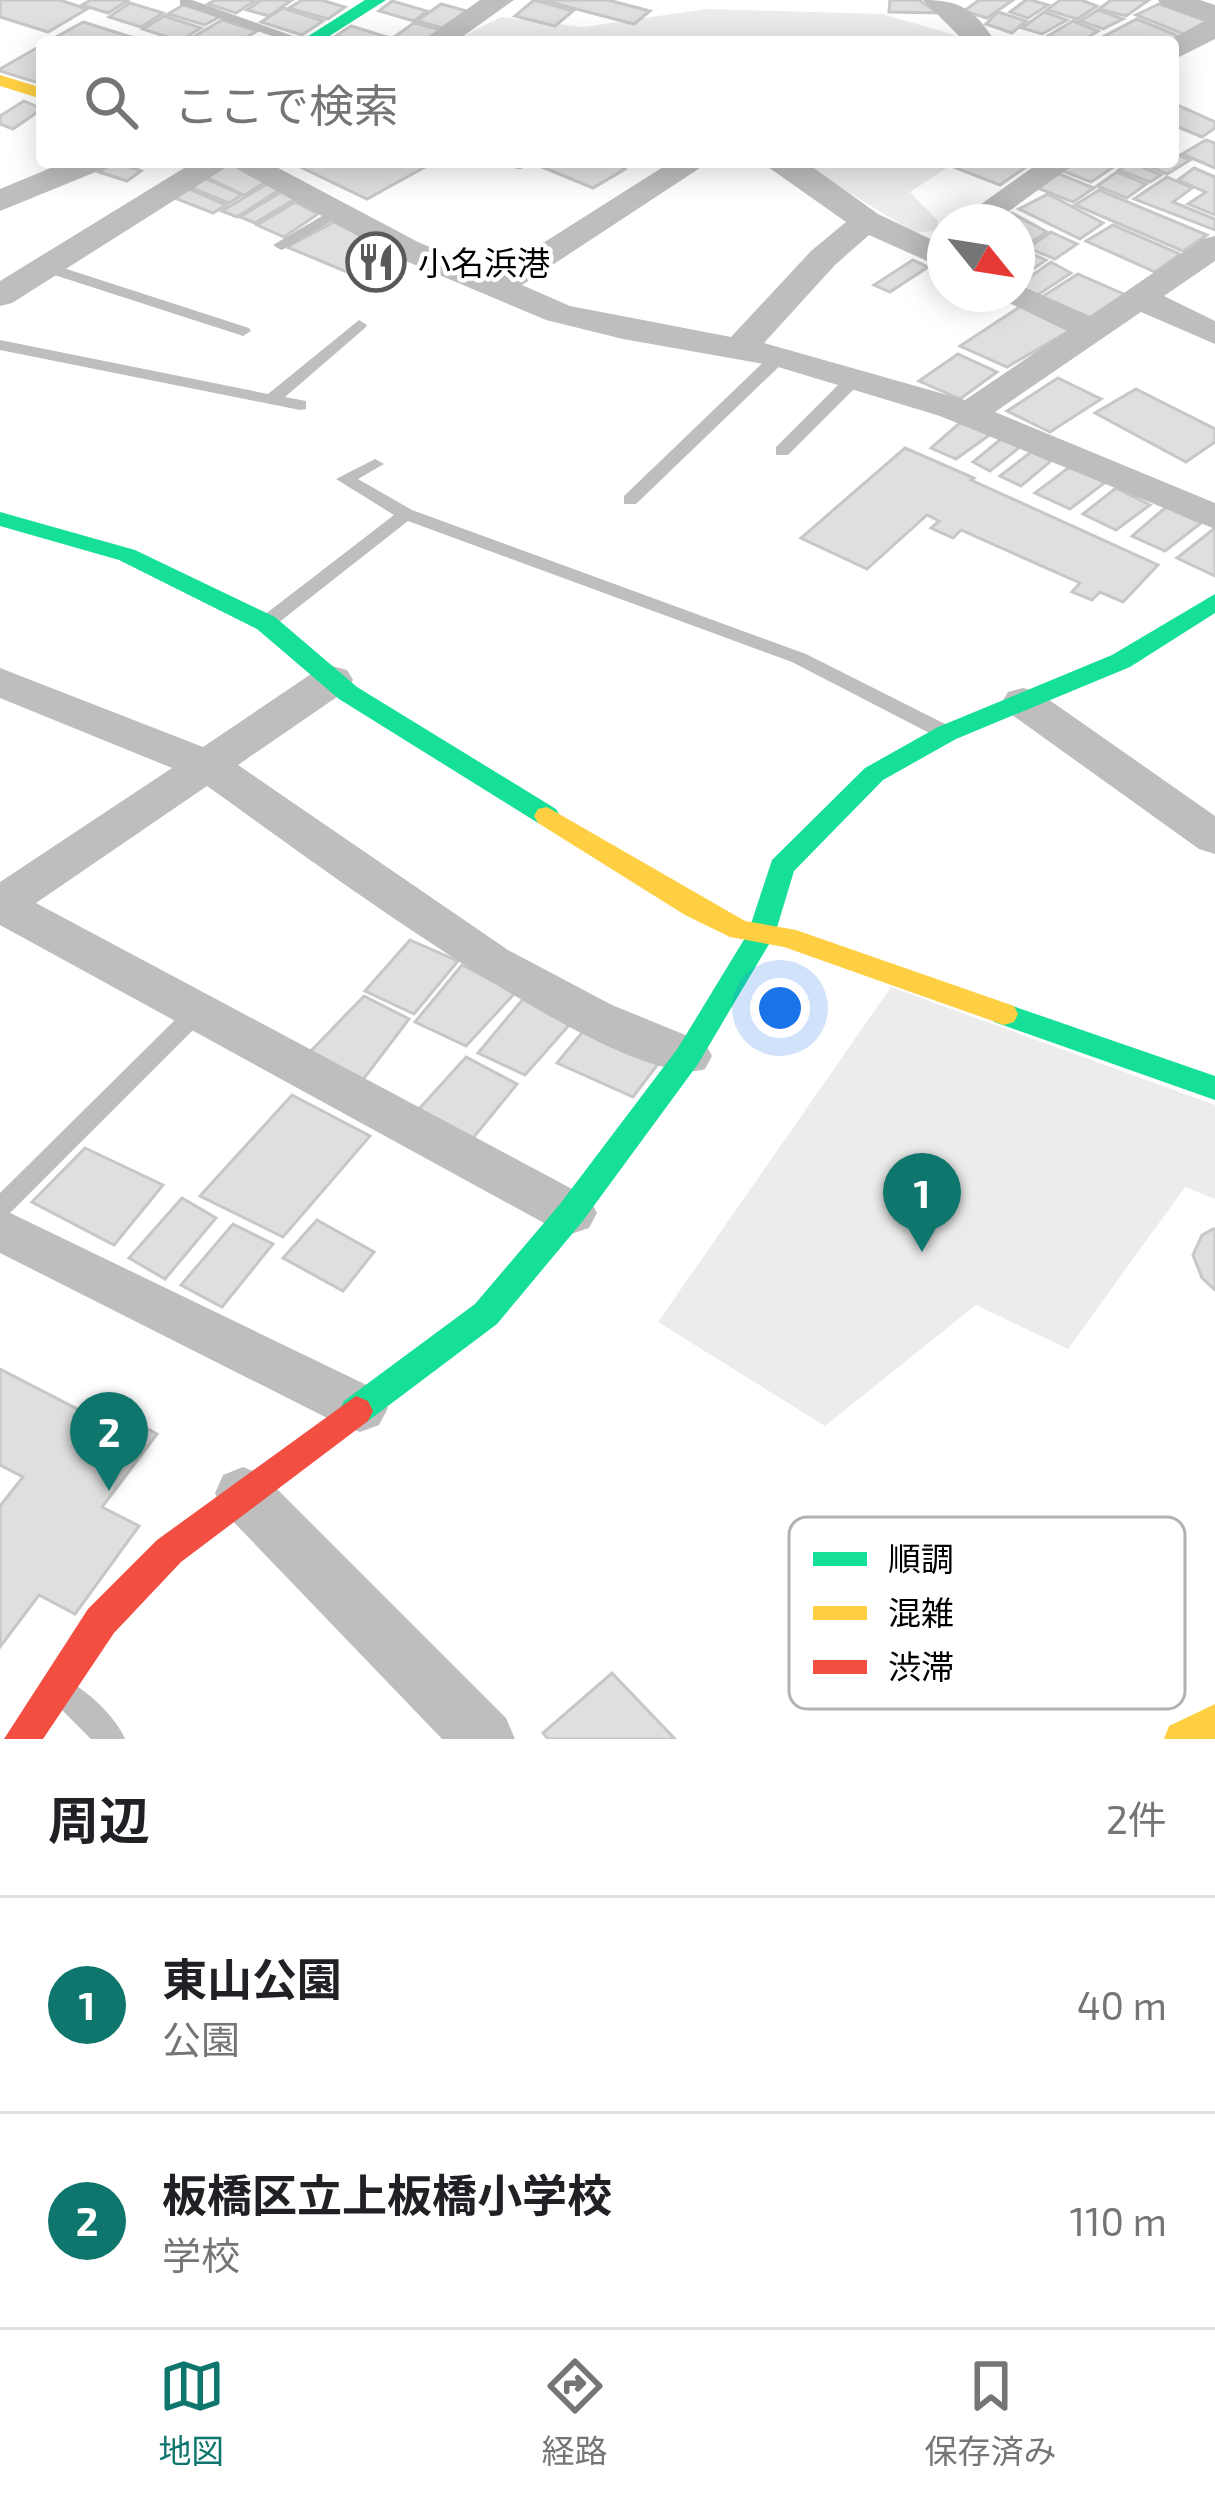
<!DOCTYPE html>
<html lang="ja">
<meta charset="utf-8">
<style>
:root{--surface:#fff;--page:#f2f2f2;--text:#202124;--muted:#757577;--line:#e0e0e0;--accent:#0f766e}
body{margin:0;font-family:"Exo 2","Noto Sans JP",sans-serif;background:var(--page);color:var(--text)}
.compass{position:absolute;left:927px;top:204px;width:108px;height:108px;border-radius:50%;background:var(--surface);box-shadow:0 6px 30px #0003;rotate:120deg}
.you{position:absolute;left:780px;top:1008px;width:42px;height:42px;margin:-30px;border:9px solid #fff;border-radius:50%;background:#1a73e8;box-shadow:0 0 0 18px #1a73e833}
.badge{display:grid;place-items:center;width:78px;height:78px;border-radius:50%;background:var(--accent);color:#fff;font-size:39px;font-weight:700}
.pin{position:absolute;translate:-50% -99px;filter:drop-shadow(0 3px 6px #0008)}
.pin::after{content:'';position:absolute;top:63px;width:42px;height:36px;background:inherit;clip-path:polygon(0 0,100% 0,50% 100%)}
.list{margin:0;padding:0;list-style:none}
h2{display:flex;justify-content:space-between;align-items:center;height:156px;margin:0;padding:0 48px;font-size:51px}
h2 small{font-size:39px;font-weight:400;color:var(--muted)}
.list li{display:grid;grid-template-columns:78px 1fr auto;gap:36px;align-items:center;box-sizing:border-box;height:216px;padding:0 48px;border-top:3px solid var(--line)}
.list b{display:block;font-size:45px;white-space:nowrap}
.list p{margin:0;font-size:39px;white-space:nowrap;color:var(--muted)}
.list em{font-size:39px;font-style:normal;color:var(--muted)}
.icon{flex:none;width:66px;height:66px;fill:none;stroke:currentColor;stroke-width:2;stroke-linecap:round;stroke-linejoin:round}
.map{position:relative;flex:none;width:1215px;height:1739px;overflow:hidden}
.search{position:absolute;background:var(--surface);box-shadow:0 6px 30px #0003;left:36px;right:36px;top:36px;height:132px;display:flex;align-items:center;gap:30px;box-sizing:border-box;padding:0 42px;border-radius:12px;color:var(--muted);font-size:45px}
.sheet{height:588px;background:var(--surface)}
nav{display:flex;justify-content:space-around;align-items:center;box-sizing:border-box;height:168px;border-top:3px solid var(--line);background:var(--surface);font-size:33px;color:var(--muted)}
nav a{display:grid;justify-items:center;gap:6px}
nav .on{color:var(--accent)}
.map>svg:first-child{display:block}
.green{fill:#ececec}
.building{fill:#dfdfdf;stroke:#c7c7c7;stroke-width:3}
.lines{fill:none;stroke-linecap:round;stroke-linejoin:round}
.lane{fill:#bebebe;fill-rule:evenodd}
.street{fill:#bebebe;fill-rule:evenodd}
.fast{fill:#16e098;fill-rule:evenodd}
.slow{fill:#ffcf43;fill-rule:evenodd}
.jam{fill:#f24e42;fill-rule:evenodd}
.labels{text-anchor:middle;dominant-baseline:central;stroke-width:9;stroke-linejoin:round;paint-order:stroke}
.far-poi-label{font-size:33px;fill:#000;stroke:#fff;text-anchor:start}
.key{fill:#fff;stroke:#b2b2b2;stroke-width:3}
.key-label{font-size:33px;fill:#000}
</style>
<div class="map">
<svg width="1215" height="1739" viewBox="0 0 1215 1739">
<rect width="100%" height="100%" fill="#fff"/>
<g class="green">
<polygon points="706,9 882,14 979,42 452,42 501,17 584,27"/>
<polygon points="799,162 956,162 910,192 938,221 937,230 915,233"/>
<polygon points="891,987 1215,1105 1215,1199 1185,1187 1068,1349 976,1305 825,1426 658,1322"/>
</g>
<g class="building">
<polygon points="0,0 60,0 87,9 48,32 0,17"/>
<polygon points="91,0 123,0 127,1 108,13 82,5"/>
<polygon points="215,0 256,0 236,13 208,4"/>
<polygon points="261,0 292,0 269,16 247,10"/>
<polygon points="302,0 321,0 345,7 328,19 289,8"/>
<polygon points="534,0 573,11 555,26 515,16"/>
<polygon points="542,0 608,0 650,11 634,24"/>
<polygon points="890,0 919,0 938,13 889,12"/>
<polygon points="979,0 1013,0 987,18 964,11"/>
<polygon points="1026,0 1031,0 1048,5 1028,18 1010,12"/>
<polygon points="1060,0 1081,0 1097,6 1077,19 1047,10"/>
<polygon points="1111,0 1149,0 1126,16 1099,9"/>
<polygon points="392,1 427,11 414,21 379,11"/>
<polygon points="130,3 163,13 141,27 109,17"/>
<polygon points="185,4 223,15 205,25 168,14"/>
<polygon points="441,4 467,11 443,28 417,21"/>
<polygon points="1159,4 1210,22 1186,35 1136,15"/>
<polygon points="283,8 323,21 302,35 261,22"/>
<polygon points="1098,10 1123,19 1103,29 1080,21"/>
<polygon points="998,12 1026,21 1012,33 986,24"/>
<polygon points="1044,12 1067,20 1042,34 1022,28"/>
<polygon points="164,16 201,28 180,41 143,29"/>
<polygon points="1137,19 1181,37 1172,42 1093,42"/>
<polygon points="222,20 257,31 239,42 185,42"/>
<polygon points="1073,21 1098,31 1081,42 1046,37"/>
<polygon points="83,22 147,42 47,42"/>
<polygon points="414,23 441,30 424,42 394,37"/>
<polygon points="351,26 403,42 327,42"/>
<polygon points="42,45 42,84 0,71 0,69"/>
<polygon points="24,101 42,109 13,129 0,124 0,116"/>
<polygon points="1173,103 1215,122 1215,128 1202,137 1173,125"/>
<polygon points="1206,140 1215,143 1215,168 1182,154"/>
<polygon points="1173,153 1190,160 1167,174 1139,162 1173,162"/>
<polygon points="116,162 141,171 127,181 99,172"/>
<polygon points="231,162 266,182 244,195 206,177"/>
<polygon points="290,162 434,162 367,199"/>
<polygon points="516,162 613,162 625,169 593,188 530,162 520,168 511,166"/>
<polygon points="965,162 1033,162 1000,185 956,168"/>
<polygon points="1075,162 1121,162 1091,182 1063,171"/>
<polygon points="1131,162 1161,175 1150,182 1119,170"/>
<polygon points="1194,168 1215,177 1215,215 1188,204 1206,192 1178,180"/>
<polygon points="1117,172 1146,184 1127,198 1097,186"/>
<polygon points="1057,173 1094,188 1073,202 1035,187"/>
<polygon points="1167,177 1192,188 1173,202 1215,219 1215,230 1134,199"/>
<polygon points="204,178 242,195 229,203 189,187"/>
<polygon points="267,184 279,190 237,217 222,211"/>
<polygon points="187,188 226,205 213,213 172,197"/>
<polygon points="1099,190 1207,235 1183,251 1075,205"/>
<polygon points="281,192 295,199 255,223 240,217"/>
<polygon points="1048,194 1103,223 1080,239 1019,209"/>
<polygon points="295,202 318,214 284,237 257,225"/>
<polygon points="1012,213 1047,232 1025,246 1017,243 1017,222 997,222"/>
<polygon points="334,222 401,256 364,279 287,247"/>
<polygon points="1113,225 1180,254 1155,272 1086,241"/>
<polygon points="1051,232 1077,244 1055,259 1028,248"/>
<polygon points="1021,249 1046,260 1017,280 1017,251"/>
<polygon points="913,260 928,267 890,292 874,285"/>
<polygon points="1051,262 1071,273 1036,296 1017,286"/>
<polygon points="1078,274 1126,295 1090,322 1040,298"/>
<polygon points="1021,306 1071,330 1007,367 960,346"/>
<polygon points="958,354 997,372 960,399 919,381"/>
<polygon points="1058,378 1101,399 1050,432 1007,411"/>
<polygon points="1136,389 1215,429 1215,442 1186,462 1095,413"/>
<polygon points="962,421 991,434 956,459 931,448"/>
<polygon points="1001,439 1020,447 990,471 973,462"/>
<polygon points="905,448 974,478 971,480 1158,565 1123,602 1100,592 1092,600 1072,592 1080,583 961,530 953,538 931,528 939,521 927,515 867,569 801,538"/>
<polygon points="1031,452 1051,461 1021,486 1000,476"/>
<polygon points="1071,466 1107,481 1070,509 1035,493"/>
<polygon points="1116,488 1150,505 1116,530 1083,514"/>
<polygon points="1166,507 1201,523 1165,551 1132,536"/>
<polygon points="1215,528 1215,576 1177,558"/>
<polygon points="410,940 458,961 414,1014 365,991"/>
<polygon points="462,965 515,993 466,1046 415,1022"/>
<polygon points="364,996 409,1019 362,1081 307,1055"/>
<polygon points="523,999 571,1023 525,1075 478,1053"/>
<polygon points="585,1029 658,1064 633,1097 557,1063"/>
<polygon points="466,1057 517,1084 473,1138 418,1110"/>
<polygon points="292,1095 370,1136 283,1237 200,1196"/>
<polygon points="85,1148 163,1185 114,1245 32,1202"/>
<polygon points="182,1198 216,1218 165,1279 129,1258"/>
<polygon points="317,1220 374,1252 343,1291 283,1258"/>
<polygon points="233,1224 273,1244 222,1307 181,1285"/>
<polygon points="1213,1229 1215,1229 1215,1290 1202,1278 1193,1255 1202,1235"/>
<polygon points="0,1369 126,1434 135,1422 157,1434 102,1507 139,1526 75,1614 39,1595 0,1647 0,1506 23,1477 0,1465"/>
<polygon points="612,1673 675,1739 548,1739 543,1733"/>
</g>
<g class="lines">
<g class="lane">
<polygon points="180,0 192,0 310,42 290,42 180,5"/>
<polygon points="337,207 345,212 342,215 286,248 281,250 273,245"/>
<polygon points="45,262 249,328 251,331 243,336 237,334 39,270 37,267"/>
<polygon points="359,320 367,325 365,328 285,397 306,401 306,409 300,410 0,350 0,340 268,394"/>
<polygon points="780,351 788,356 786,360 636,504 624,504 624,496 774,352"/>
<polygon points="854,374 862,379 860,383 788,455 776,455 776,447 848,375"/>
<polygon points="375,459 384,464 358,479 412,510 806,654 953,728 956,733 946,740 939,738 792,662 408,521 273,627 259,627 257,623 259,619 394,515 336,479"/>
<polygon points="198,1003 206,1005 209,1011 206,1017 8,1215 0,1218 0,1193 190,1005"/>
<path d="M67,1681C88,1690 117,1719 125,1739H91L57,1705L53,1695L57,1685Z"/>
</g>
<g class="street">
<polygon points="480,0 514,0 455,42 420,42"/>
<path d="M923,0C960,0 975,9 995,42H965Z"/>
<polygon points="1158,0 1200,0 1215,5 1215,39 1173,60 1173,42 1167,42 1204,21 1162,6"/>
<polygon points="65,162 108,162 103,169 0,211 0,189"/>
<polygon points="194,162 267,162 418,242 494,274 671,162 709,162 522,285 570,306 731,337 811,251 846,222 761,162 807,163 878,214 945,246 945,269 869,235 835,265 764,343 965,400 1067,331 1005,301 1000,294 1017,294 1017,284 1090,316 1203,239 1215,236 1215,261 1164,296 1215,321 1215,344 1141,312 995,412 1215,503 1215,529 940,416 775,366 623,339 546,320 394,256 230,165 12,303 0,306 0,281"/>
<polygon points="1040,162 1077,162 994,222 956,222"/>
<path d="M332,666L347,670L353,680L347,690L238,765L508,950L612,1005L705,1043L712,1056L705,1069C622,1096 287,842 207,786L36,903L589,1198L597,1213L589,1228L571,1234L553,1228L0,925V882L172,768L0,698V668L203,747L317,670Z"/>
<polygon points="1023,688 1038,692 1215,816 1215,854 1199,849 1008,712 1002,702 1008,692"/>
<polygon points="0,1208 379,1391 388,1408 379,1425 360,1432 341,1425 0,1253"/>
<polygon points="243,1467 263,1475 506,1718 515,1739 442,1739 223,1511 215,1493 223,1475"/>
</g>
<g class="fast">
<polygon points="365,0 386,0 320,42 299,42"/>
<polygon points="0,512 135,550 275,617 357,687 556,809 560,816 547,825 538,823 339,699 257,629 119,560 0,526"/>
<polygon points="1215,594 1215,613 1130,667 956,739 883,780 794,871 775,934 698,1064 582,1222 497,1324 368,1421 356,1426 344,1421 339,1411 344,1401 475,1304 560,1204 678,1048 748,933 772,860 865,768 938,727 1112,655"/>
<polygon points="1004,1003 1215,1076 1215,1100 994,1022 990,1014 994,1006"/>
</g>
<g class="slow">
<polygon points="0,75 42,88 42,99 0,86"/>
<polygon points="547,807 745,921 796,930 1014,1006 1018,1014 1014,1022 1004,1025 784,947 730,937 685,915 538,823 534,816 538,809"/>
<polygon points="1215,1704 1215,1739 1164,1739 1169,1726"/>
</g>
<polygon class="jam" points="356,1396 368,1401 373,1411 368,1421 181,1562 114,1633 43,1739 4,1739 88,1609 157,1540"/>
</g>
<defs>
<g id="restaurant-ring" transform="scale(3)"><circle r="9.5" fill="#fff" stroke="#595959" stroke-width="1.5"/><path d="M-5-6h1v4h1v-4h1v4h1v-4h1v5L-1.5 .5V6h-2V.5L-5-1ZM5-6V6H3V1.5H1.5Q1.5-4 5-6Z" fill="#595959"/></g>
</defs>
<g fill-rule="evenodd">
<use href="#restaurant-ring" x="376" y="262"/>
</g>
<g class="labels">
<g class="far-poi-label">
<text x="418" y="262">小名浜港</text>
</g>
</g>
<rect x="789" y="1517" width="396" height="192" rx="18" class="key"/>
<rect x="813" y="1552" width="54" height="14" fill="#16e098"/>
<rect x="813" y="1606" width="54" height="14" fill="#ffcf43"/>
<rect x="813" y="1660" width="54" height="14" fill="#f24e42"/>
<g class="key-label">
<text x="888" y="1571">順調</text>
<text x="888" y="1625">混雑</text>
<text x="888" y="1679">渋滞</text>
</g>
</svg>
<svg class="compass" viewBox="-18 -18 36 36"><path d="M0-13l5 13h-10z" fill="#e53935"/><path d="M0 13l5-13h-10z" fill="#757577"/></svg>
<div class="you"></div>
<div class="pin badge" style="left:922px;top:1252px">1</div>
<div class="pin badge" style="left:109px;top:1491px">2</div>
<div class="search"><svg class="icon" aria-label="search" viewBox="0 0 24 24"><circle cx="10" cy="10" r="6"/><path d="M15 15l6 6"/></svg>ここで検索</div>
</div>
<section class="sheet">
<h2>周辺<small>2件</small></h2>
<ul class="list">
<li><span class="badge">1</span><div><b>東山公園</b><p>公園</p></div><em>40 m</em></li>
<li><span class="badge">2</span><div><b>板橋区立上板橋小学校</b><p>学校</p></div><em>110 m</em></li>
</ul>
</section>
<nav>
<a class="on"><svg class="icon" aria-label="map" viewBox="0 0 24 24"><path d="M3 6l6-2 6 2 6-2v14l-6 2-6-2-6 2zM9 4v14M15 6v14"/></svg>地図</a>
<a><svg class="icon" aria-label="directions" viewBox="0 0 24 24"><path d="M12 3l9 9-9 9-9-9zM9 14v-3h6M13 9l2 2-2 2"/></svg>経路</a>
<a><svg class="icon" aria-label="saved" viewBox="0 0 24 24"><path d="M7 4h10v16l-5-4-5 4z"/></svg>保存済み</a>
</nav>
